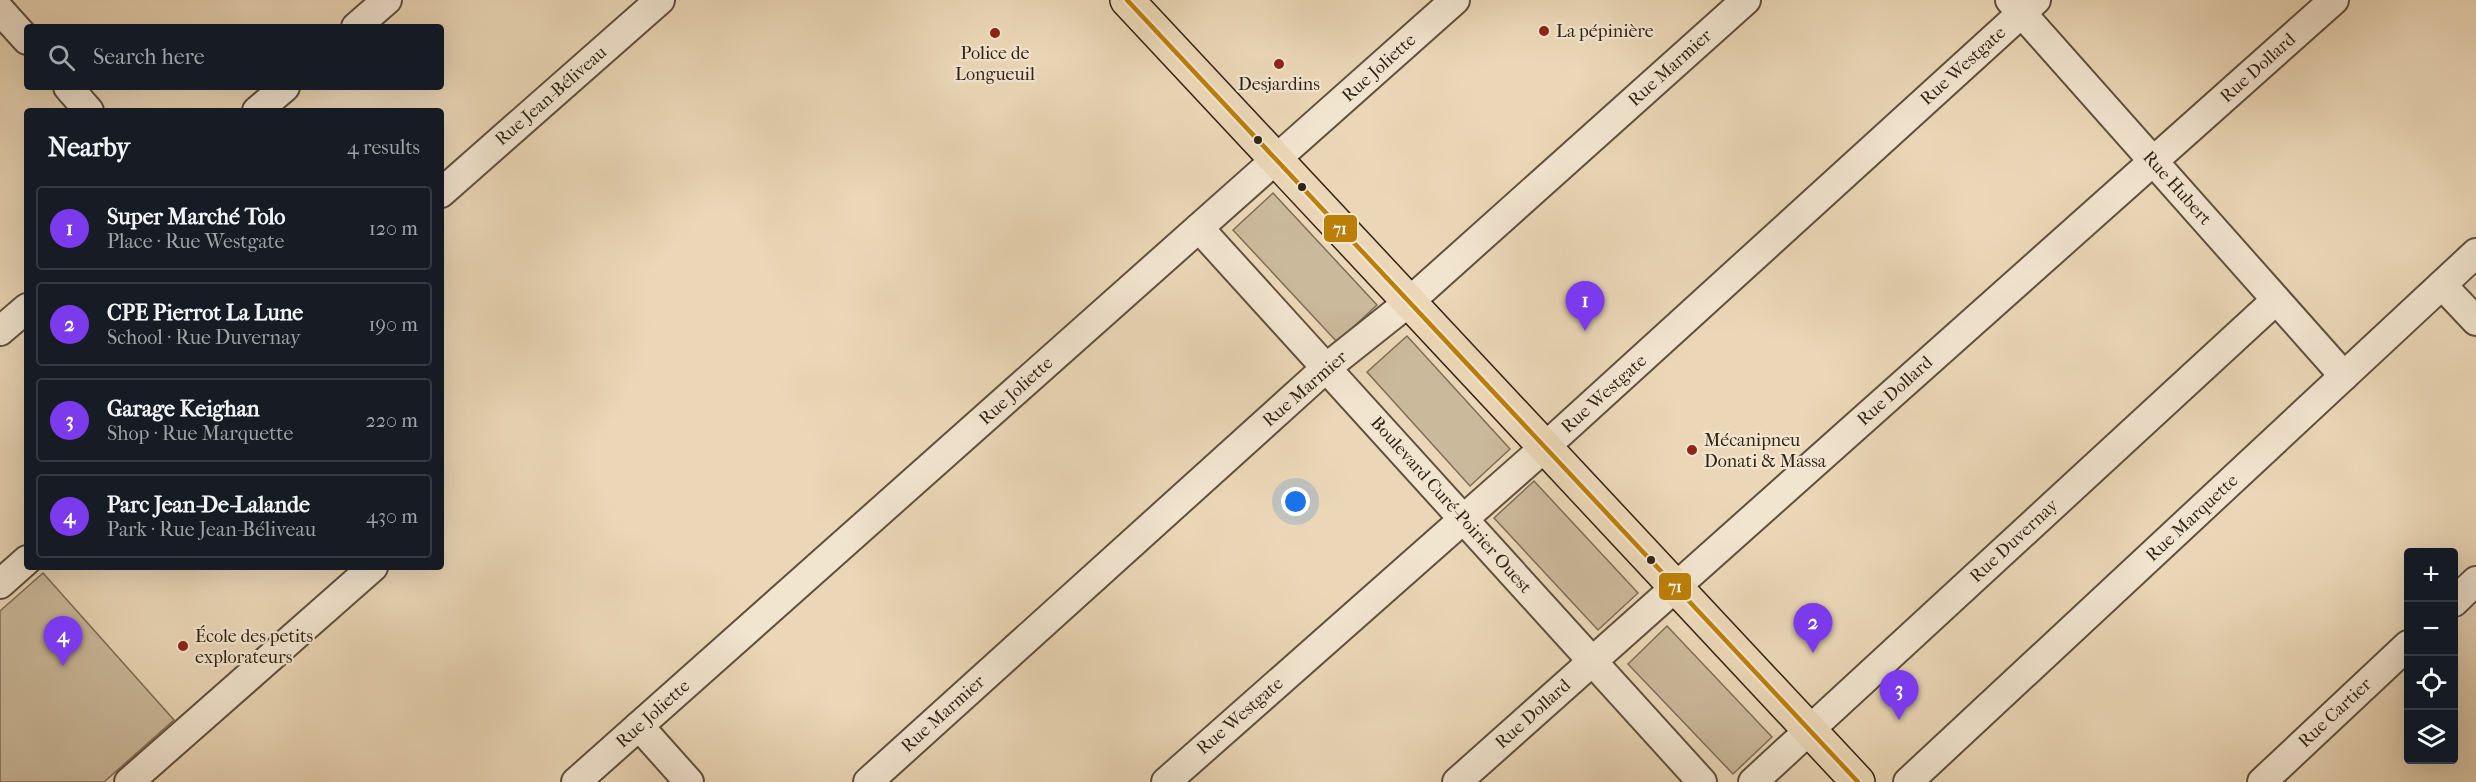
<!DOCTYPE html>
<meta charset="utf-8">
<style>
:root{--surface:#171b24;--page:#20242c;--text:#f1f3f6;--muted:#9ea1a6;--line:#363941;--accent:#7c3aed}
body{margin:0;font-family:"IM FELL French Canon",serif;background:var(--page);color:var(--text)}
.controls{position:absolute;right:18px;bottom:18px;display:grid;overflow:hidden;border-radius:6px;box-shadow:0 6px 24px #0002}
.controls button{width:54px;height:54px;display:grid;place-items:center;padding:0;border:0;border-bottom:2px solid var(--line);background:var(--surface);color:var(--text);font:30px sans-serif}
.you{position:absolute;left:1296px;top:502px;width:21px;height:21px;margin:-15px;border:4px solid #fff;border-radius:50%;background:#1a73e8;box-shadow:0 0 0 9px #1a73e833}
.badge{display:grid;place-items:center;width:39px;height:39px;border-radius:50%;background:var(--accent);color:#fff;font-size:20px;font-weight:700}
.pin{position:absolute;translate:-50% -50px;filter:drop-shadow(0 2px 3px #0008)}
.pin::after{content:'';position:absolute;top:32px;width:21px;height:18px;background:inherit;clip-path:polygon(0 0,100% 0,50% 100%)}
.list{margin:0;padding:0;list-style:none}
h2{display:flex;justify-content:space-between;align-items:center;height:78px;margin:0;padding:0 24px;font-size:26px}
h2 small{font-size:20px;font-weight:400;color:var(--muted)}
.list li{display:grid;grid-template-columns:39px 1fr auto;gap:18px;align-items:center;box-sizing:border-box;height:84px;margin:0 12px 12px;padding:0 12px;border:2px solid var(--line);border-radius:6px}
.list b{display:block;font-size:22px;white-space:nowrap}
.list p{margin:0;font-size:20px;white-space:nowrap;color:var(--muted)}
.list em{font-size:20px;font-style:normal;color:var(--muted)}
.icon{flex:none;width:33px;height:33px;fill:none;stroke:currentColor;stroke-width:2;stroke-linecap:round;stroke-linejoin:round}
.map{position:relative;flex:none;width:2476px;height:782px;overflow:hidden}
.search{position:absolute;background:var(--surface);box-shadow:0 6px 24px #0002;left:24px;top:24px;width:420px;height:66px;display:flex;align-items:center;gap:15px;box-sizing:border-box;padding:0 21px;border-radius:6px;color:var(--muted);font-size:22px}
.panel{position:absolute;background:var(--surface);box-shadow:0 6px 24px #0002;left:24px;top:108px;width:420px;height:462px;border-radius:6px}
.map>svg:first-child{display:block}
.green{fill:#cbb99b;stroke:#7e6e58;stroke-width:1.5}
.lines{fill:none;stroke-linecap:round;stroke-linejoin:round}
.minor-casing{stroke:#60513e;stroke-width:32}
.major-casing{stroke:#312415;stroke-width:36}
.minor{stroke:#f2e5d0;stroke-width:28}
.major{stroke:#ebd7b7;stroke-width:33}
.bus-1-casing{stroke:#f2e5d0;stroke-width:9}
.bus-1{stroke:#bc7f06;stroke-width:4.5}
.poi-dot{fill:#8f2418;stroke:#f2e5d0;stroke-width:2}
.bus-dot{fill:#312415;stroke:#f2e5d0;stroke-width:2}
.labels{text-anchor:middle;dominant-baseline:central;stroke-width:4.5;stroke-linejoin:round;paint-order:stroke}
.poi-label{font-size:18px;fill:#312415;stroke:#f2e5d0;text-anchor:start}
.street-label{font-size:18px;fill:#312415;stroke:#f2e5d0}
.line-badge{stroke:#f2e5d0;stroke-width:2}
.badge-label{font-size:16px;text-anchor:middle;font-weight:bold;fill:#fff}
</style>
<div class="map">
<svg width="2476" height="782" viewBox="0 0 2476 782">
<rect width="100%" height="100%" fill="#ebd7b7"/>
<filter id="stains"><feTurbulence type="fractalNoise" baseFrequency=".00333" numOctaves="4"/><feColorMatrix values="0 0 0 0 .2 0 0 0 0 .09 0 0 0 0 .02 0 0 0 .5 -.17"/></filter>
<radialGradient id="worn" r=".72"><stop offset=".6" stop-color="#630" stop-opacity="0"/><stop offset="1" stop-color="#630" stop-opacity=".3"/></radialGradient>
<g class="green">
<polygon points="1273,193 1377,305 1337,342 1233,230"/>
<polygon points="1407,336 1510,449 1470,486 1367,372"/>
<polygon points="1534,481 1638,593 1598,630 1494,518"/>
<polygon points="43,573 174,720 104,782 0,782 0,611"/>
<polygon points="1667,626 1772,737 1733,774 1628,664"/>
</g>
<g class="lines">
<g class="minor-casing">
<g id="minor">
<polyline points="2010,0 2344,376"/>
<polyline points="0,10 27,40"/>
<polyline points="356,27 387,0"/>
<polyline points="68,87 89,111"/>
<polyline points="257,111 285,87"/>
<polyline points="441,193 660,0"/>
<polyline points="1199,228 1702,782"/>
<polyline points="2442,285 2476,321"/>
<polyline points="0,331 27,308"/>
<polyline points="0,584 27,560"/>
<polyline points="2454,602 2476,581"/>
<polyline points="639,726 689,782"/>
<polyline points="129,782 373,567"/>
<polyline points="576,782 1455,0"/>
<polyline points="868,782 1326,368 1409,302 1746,0"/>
<polyline points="1166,782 1545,447 2036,0"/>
<polyline points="1457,782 2334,0"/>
<polyline points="1753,782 2276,300"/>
<polyline points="1908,782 2476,253"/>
<polyline points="2262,782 2408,645"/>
</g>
</g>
<g class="major-casing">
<polyline id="major" points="1127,0 1858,782"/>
</g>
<use href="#minor" class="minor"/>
<use href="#major" class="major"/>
<g class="bus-1-casing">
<polyline id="bus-1" points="1127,0 1858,782"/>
</g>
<use href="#bus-1" class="bus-1"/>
</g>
<g class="poi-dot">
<circle cx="1544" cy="31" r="6"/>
<circle cx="995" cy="33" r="6"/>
<circle cx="1279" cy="64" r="6"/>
<circle cx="1692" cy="450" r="6"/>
<circle cx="183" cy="646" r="6"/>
</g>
<g class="bus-dot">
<circle cx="1258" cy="140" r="5"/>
<circle cx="1302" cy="187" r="5"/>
<circle cx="1651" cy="560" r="5"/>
</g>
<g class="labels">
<g class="poi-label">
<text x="1556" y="31">La pépinière</text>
<text x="995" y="53" text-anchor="middle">Police de<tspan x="995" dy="21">Longueuil</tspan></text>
<text x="1279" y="84" text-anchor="middle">Desjardins</text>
<text x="1704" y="440">Mécanipneu<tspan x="1704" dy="21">Donati &amp; Massa</tspan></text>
<text x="195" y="636">École des petits<tspan x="195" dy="21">explorateurs</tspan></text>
</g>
<g class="street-label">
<text transform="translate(1963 66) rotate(-42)">Rue Westgate</text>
<text transform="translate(1379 68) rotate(-42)">Rue Joliette</text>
<text transform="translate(1670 68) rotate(-42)">Rue Marmier</text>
<text transform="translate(2258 68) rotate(-42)">Rue Dollard</text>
<text transform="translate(551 96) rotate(-41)">Rue Jean-Béliveau</text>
<text transform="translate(2177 188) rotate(48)">Rue Hubert</text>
<text transform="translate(1305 389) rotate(-41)">Rue Marmier</text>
<text transform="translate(1016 391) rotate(-42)">Rue Joliette</text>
<text transform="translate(1895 391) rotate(-42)">Rue Dollard</text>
<text transform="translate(1604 394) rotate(-42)">Rue Westgate</text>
<text transform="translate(1451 505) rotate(48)">Boulevard Curé-Poirier Ouest</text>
<text transform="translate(2192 518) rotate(-43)">Rue Marquette</text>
<text transform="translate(2014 541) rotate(-43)">Rue Duvernay</text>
<text transform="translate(2335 713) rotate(-43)">Rue Cartier</text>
<text transform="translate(653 714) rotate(-42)">Rue Joliette</text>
<text transform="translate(943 714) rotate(-42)">Rue Marmier</text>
<text transform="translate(1533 714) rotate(-42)">Rue Dollard</text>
<text transform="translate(1240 716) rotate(-41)">Rue Westgate</text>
</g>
</g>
<g class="line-badge">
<rect x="1323" y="214" width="35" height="29" rx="6" fill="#bc7f06"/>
<rect x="1658" y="572" width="34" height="29" rx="6" fill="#bc7f06"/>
</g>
<g class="badge-label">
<text x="1340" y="234">71</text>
<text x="1675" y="592">71</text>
</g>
<rect width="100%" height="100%" filter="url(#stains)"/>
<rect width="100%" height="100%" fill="url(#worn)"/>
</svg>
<div class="controls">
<button>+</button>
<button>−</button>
<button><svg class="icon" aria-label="locate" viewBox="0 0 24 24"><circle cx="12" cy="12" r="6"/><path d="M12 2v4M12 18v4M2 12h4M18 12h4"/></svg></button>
<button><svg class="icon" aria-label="layers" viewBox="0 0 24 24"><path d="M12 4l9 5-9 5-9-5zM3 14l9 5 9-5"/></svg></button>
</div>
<div class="you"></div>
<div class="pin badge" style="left:1585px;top:331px">1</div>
<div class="pin badge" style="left:1813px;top:653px">2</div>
<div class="pin badge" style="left:1899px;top:720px">3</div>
<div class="pin badge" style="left:63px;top:666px">4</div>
<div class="search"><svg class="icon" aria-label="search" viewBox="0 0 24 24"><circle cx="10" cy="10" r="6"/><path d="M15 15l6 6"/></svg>Search here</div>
<section class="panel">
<h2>Nearby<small>4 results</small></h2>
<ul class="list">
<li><span class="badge">1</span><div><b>Super Marché Tolo</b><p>Place · Rue Westgate</p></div><em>120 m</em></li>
<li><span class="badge">2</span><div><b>CPE Pierrot La Lune</b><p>School · Rue Duvernay</p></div><em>190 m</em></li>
<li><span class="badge">3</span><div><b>Garage Keighan</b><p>Shop · Rue Marquette</p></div><em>220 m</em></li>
<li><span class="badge">4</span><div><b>Parc Jean-De-Lalande</b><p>Park · Rue Jean-Béliveau</p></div><em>430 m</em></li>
</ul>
</section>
</div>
